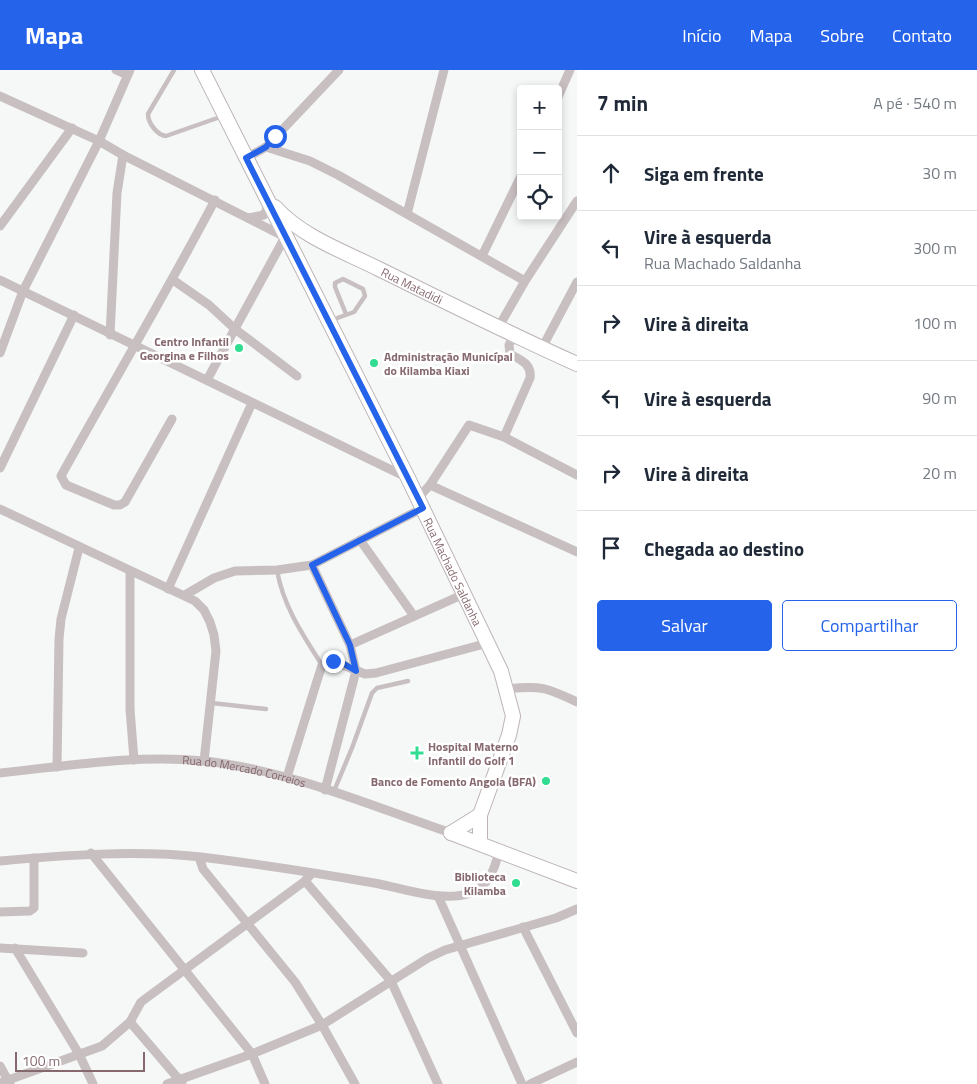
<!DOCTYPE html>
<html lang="pt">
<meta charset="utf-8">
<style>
:root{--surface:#fff;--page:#f6f6f7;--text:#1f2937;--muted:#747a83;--line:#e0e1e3;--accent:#2563eb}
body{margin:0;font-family:"Titillium Web",sans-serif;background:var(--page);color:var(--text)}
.controls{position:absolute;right:15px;top:15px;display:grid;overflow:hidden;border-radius:5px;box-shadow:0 2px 8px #0003}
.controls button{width:45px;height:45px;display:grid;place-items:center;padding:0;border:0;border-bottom:1px solid var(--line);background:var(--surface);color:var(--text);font:25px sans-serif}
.scale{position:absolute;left:15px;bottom:12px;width:130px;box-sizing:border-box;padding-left:5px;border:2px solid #86696f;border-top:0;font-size:14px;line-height:18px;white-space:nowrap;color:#86696f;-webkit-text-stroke:4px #fff;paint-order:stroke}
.stop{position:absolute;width:15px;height:15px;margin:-11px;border:4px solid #2563eb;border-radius:50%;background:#fff}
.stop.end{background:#2563eb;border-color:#fff;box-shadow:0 1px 5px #0008}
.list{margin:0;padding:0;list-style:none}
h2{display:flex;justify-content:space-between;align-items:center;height:65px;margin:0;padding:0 20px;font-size:21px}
h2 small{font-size:16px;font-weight:400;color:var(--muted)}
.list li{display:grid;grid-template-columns:32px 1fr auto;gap:15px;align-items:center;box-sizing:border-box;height:75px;padding:0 20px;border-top:1px solid var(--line)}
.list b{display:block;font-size:19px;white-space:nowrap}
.list p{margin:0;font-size:16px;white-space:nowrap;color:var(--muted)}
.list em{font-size:16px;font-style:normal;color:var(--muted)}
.actions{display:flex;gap:10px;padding:15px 20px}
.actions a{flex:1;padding:11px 0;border:1px solid var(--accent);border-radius:5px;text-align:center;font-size:18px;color:var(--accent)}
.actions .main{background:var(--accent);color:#fff}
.icon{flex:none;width:28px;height:28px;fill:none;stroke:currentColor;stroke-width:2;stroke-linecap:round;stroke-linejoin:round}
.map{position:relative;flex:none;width:577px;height:1014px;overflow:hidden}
header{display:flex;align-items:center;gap:30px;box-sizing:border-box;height:70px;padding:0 25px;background:var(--accent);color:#fff}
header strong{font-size:24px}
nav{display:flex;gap:28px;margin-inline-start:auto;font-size:18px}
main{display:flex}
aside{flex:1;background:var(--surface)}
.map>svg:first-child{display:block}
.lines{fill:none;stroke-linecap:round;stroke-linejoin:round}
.secondary-casing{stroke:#beb4b6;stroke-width:16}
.lane{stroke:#c8bfc1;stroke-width:4.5}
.street{stroke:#c8bfc1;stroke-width:9}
.secondary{stroke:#fff;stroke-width:14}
.route{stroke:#2563eb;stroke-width:6}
.poi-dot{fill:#31dd90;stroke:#fff;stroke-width:2}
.labels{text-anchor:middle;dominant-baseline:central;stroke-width:5;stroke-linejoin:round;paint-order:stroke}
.street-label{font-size:12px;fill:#86696f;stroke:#fff}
.poi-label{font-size:12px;font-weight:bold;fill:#86696f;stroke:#fff;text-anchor:end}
</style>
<header>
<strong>Mapa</strong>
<nav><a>Início</a><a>Mapa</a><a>Sobre</a><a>Contato</a></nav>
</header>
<main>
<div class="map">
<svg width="577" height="1014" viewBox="0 0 577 1014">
<rect width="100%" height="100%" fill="#f6f8f8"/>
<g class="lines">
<g class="secondary-casing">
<g id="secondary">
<path id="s2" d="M202,0L408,408L501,601L513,646L509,665L480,745V773"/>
<path id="s3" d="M275,137C302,167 343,181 379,199C444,231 510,264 577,294"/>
<polyline points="451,763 577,811"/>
<polyline points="451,763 480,745"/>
</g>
</g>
<g class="lane">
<path d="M174,0L148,44C148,53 157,65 166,66L223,46"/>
<polyline points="329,251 354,242 365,226 363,219 343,209 335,213 335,217 346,244"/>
<path d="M277,500C283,536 303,565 322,595"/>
<polyline points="212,633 266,639"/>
<polyline points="334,721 352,678 372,623 377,618 408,611"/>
</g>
<g class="street">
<polyline points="116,0 127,5"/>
<polyline points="0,26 99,71 123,85 285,167 207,310"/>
<polyline points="558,27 570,0"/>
<polyline points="266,77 310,91 338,105 525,211"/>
<polyline points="246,88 266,77 339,0"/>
<polyline points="407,144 444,0"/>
<polyline points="248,148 264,145 267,139 265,131"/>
<polyline points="0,156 72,58"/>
<polyline points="482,186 521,106"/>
<polyline points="0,210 408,408"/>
<polyline points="173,210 209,235 235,259 297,306"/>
<polyline points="498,258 525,211 577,131"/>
<polyline points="110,265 117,123 123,85"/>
<polyline points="542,278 577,212"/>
<polyline points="0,283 23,221 99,71 130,0"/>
<path d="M172,349L125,432L120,435H114L66,415L61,406C112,314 166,223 215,130"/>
<path d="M504,367L530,308C532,294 521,290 510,284L509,275L514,265"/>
<polyline points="0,398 74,245"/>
<polyline points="430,415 577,482"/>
<polyline points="418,428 430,415 469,355 504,367 577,405"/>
<polyline points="0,439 195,531 204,540 210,552 214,565 216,581 204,691"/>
<polyline points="360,470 414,546"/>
<polyline points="312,495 350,575 356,601 325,720"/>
<polyline points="130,502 130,639 134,690"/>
<polyline points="168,519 252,333"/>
<polyline points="185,525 214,508 235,501 277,500 312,495 423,438"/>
<polyline points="350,575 464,524"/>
<path d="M508,619C541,615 547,618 577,632"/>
<polyline points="57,697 59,569 61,549 79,478"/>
<path id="s1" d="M0,703C67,696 137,684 204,691C289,700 371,736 451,763"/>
<polyline points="287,707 322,595 333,591 365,604 376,603 488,573"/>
<polyline points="91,783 252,984 265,1014"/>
<polyline points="199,787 203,799 295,912 322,955 355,1014"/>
<path d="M0,791C67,785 134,780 201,787C258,794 316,803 374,813C403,818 441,833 471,823C489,816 495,798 499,781"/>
<polyline points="305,811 391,911 438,1014"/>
<polyline points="438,826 522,1014"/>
<polyline points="0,842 30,841 34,838 34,788"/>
<polyline points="523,857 577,963"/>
<polyline points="0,878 83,883"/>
<polyline points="15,878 79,984 93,1014"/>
<polyline points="130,952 182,1013"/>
<polyline points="0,996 10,1014"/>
<polyline points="0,1013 102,976 130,952 141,932 305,811 311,804"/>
<polyline points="167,1014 252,984 322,955 428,888 445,880 556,848 577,839"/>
<polyline points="530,1014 577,992"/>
</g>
<use href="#secondary" class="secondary"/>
</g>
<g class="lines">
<polyline class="route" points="275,66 266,77 246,88 423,438 312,495 350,575 356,601 344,594 333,591"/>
</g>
<g class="poi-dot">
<circle cx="239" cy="278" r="5"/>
<circle cx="374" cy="293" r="5"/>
<path d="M414.5 675.5h5v5h5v5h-5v5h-5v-5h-5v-5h5z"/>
<circle cx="546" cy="711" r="5"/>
<circle cx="516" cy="813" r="5"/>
</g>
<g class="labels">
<g class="street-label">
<text stroke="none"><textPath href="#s3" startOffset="159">Rua Matadidi</textPath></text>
<text stroke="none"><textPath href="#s2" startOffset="561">Rua Machado Saldanha</textPath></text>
<text stroke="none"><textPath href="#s1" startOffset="246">Rua do Mercado Correios</textPath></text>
</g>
<g class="poi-label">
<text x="229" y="271">Centro Infantil<tspan x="229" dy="14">Georgina e Filhos</tspan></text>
<text x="384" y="286" text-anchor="start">Administração Municípal<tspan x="384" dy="14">do Kilamba Kiaxi</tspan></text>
<text x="428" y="676" text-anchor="start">Hospital Materno<tspan x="428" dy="14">Infantil do Golf 1</tspan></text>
<text x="536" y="711">Banco de Fomento Angola (BFA)</text>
<text x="506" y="806">Biblioteca<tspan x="506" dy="14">Kilamba</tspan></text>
</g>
</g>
</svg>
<div class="controls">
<button>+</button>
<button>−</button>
<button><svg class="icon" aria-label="locate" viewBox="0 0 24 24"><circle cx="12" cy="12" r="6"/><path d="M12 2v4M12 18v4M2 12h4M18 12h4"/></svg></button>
</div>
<div class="scale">100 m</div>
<div class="stop" style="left:275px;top:66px"></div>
<div class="stop end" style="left:333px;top:591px"></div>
</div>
<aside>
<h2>7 min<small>A pé · 540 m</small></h2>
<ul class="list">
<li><svg class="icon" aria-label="ahead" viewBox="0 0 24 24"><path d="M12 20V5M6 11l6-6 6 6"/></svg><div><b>Siga em frente</b></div><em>30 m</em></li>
<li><svg class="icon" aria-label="left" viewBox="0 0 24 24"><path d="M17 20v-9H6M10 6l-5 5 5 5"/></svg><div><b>Vire à esquerda</b><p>Rua Machado Saldanha</p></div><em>300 m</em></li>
<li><svg class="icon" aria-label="right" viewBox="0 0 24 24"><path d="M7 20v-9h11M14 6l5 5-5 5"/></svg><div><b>Vire à direita</b></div><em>100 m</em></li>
<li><svg class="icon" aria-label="left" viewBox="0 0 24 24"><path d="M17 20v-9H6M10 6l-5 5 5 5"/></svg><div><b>Vire à esquerda</b></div><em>90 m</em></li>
<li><svg class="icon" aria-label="right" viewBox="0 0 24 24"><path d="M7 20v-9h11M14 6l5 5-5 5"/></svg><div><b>Vire à direita</b></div><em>20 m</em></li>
<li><svg class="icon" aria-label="arrive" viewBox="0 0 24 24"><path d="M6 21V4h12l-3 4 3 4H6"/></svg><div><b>Chegada ao destino</b></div></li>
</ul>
<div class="actions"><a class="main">Salvar</a><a>Compartilhar</a></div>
</aside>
</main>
